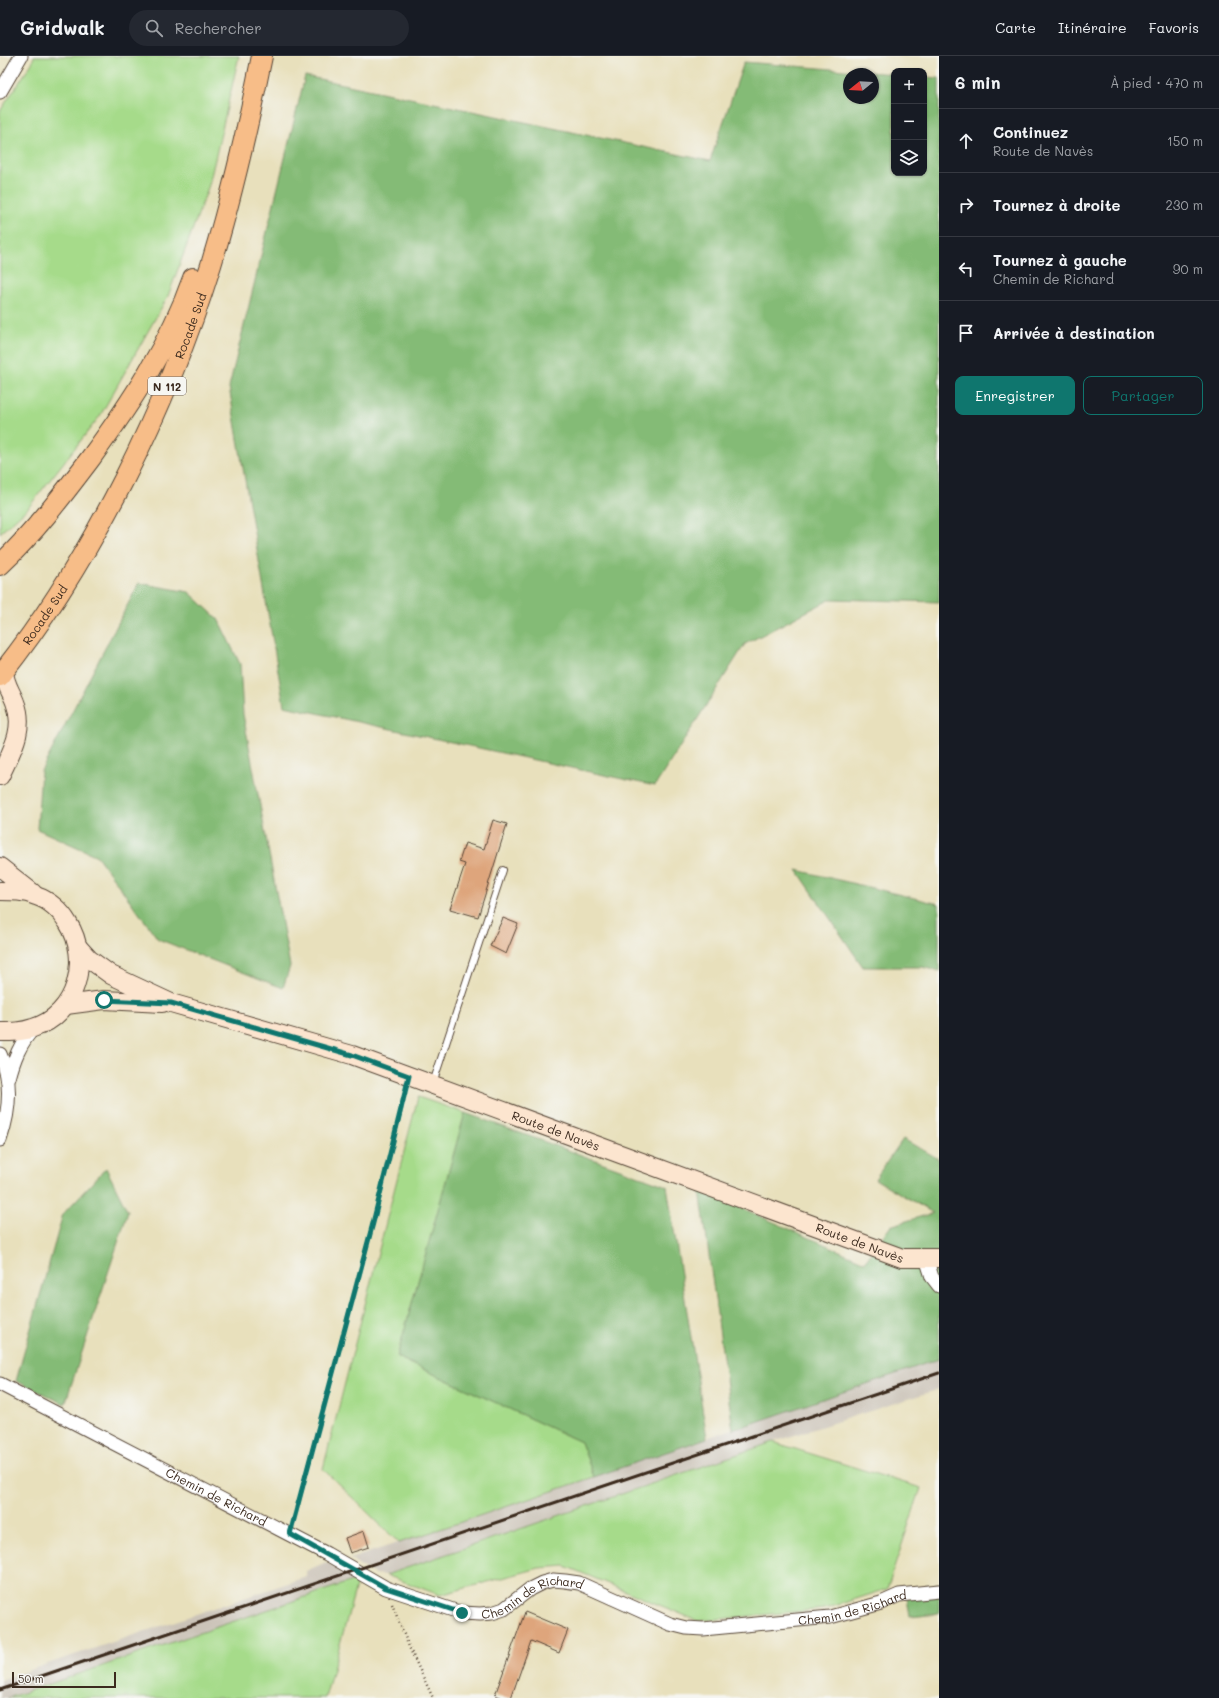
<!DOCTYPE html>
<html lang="fr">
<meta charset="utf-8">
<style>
:root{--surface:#171b24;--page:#242831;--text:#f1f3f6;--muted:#9ea1a6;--line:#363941;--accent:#0f766e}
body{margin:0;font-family:Mali,sans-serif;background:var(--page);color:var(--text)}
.controls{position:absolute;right:12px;top:12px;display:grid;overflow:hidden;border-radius:8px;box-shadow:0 1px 3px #0004}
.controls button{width:36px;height:36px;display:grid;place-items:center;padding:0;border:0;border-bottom:1px solid var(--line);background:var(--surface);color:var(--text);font:20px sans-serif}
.compass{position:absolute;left:843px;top:12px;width:36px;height:36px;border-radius:50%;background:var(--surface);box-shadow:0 1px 3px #0004;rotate:252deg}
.scale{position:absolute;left:12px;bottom:10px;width:104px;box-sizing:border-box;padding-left:4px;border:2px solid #3b2a1e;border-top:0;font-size:11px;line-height:14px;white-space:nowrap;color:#3b2a1e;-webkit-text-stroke:3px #f6f6f2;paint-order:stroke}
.stop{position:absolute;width:12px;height:12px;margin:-9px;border:3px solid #0f766e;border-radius:50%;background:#fff}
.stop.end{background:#0f766e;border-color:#fff;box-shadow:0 1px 4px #0008}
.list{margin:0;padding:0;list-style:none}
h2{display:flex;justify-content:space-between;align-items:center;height:52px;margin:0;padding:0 16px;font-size:17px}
h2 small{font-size:13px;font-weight:400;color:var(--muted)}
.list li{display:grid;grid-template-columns:26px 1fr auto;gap:12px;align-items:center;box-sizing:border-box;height:64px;padding:0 16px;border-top:1px solid var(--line)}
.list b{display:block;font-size:15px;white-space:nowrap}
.list p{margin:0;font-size:13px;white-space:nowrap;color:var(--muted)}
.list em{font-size:13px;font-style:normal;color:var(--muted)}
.actions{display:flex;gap:8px;padding:12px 16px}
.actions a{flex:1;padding:9px 0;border:1px solid var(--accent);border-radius:8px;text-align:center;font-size:14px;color:var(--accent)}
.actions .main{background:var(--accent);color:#fff}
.icon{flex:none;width:22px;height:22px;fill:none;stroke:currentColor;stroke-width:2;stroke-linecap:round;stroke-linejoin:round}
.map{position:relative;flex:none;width:939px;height:1642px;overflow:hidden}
header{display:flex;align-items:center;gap:24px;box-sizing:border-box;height:56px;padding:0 20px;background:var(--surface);border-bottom:1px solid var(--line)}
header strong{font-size:19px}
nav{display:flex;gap:22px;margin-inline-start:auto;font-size:14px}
.search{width:280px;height:36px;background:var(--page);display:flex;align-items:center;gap:10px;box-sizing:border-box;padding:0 14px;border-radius:22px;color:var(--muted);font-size:15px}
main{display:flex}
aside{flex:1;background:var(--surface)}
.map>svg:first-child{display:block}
.industrial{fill:#cbc3b8}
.green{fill:#a6db8a;stroke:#708254}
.forest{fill:#84bb76;stroke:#60724a;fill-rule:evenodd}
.building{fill:#dea57b}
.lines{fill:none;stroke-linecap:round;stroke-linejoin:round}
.service-casing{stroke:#554536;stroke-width:8}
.minor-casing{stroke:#554536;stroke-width:15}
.secondary-casing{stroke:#554536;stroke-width:20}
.primary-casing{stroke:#554536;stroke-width:22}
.path{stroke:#554536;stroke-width:2.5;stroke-dasharray:1 3;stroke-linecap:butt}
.service{stroke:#fff;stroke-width:6}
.minor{stroke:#fff;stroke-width:13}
.secondary{stroke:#fce5cf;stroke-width:18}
.primary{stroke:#f7bd88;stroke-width:20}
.rail{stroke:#3b2a1e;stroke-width:3}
.route{stroke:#0f766e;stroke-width:5}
.labels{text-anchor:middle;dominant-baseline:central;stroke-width:4;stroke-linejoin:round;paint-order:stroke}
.shield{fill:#f6f6f2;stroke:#73675e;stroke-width:1}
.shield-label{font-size:11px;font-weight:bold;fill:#3b2a1e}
.street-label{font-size:12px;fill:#3b2a1e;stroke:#f6f6f2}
</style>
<header>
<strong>Gridwalk</strong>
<div class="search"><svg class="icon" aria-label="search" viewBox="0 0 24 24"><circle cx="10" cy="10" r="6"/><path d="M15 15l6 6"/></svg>Rechercher</div>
<nav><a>Carte</a><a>Itinéraire</a><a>Favoris</a></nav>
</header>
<main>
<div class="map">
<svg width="939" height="1642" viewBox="0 0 939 1642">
<rect width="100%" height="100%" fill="#f6f6f2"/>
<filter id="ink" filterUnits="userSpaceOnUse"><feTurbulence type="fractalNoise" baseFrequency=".025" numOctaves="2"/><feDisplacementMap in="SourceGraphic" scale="8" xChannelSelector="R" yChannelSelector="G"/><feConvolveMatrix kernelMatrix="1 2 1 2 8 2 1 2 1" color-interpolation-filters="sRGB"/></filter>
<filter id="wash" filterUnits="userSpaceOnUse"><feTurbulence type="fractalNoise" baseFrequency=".012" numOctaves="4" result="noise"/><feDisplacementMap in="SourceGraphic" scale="16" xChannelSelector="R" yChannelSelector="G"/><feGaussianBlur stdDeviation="0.9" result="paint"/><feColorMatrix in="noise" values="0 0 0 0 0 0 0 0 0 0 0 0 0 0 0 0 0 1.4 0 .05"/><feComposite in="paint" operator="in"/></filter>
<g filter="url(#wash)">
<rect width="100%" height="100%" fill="#e8e0bc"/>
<g class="industrial">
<polygon points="939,1303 939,1333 773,1386 386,1519 374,1518 350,1503"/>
<polygon points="326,1506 358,1523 8,1642 0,1642 0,1624 306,1521 306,1515"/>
</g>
<g class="green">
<polygon points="34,0 239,0 209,129 168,240 100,360 28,452 0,477 0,55 32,7"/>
<polygon points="418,1041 465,1057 397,1301 581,1386 594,1421 399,1487 323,1413"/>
<polygon points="773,1386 921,1432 887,1533 825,1553 698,1565 565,1510 539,1512 440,1539 386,1519"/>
<polygon points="358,1523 325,1642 8,1642"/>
</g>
<g class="forest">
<path d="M744,6L894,18V117H924V21L939,22V546L831,543L745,588L655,730L284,650L229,331L305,20L710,105ZM849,18H873V42H849Z"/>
<polygon points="139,527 189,536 218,563 240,608 243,658 290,910 283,932 158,883 97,800 37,773 41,715"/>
<polygon points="797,814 939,848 939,915 922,911 863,911"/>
<polygon points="465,1057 667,1130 707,1382 594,1421 581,1386 397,1301"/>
<polygon points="903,1083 939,1103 939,1303 733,1374 700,1134 865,1206 890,1170 933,1157 875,1123"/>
<polygon points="106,1112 128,1156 65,1348 16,1325 63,1158"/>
<polygon points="939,1527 939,1558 910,1561 907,1542"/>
</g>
<g id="blocks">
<g class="building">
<polygon points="493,764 507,768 478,861 450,853 465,808 459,806 465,787 484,793"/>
<polygon points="503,862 518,868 506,898 490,890"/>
<polygon points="364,1475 369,1491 350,1497 345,1482"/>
<polygon points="525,1556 568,1574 559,1597 531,1585 511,1642 503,1642 495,1639"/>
</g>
</g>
</g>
<g filter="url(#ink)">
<use href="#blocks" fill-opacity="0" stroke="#554536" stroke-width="1"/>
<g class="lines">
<g class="service-casing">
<polyline id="service" points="433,1027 503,814"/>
</g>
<g class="minor-casing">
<g id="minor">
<polyline points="0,36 21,0"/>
<path d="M0,998C13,1026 10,1055 0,1084"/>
<path d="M9,1022C14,1003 20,987 34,972"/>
<polyline points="926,1202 932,1221 939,1230"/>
<path id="s1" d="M0,1328L327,1498L386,1532L462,1557L480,1558L492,1557L504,1553L530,1533L542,1527L553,1524L565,1525L579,1527L670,1568L686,1572L703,1573L830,1561L881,1547L899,1539L939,1535"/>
</g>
</g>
<g class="secondary-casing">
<g id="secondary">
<path d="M0,720C11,696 26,673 15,646C11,635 4,627 4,614"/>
<polyline points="0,811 33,837"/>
<path d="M0,835C13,835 24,835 36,840C49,844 61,855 68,867C91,903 77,959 33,972C22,976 12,976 0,976"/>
<path id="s2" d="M79,892L89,903L111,919L171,947L352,999L902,1202H939"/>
<polyline points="66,949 104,944 162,947"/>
</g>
</g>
<g class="primary-casing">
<g id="primary">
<path d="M0,509C34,477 62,440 90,403C131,347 170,288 193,222"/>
<path id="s3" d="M0,620C93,503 167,350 211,209C232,140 248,70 262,0"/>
</g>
</g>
<g class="path">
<polyline points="293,1467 373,1167 406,1034"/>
<polyline points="392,1548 409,1591 433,1642"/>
</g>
<use href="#service" class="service"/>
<use href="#minor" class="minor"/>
<use href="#secondary" class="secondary"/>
<use href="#primary" class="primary"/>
<polyline class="rail" points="0,1634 939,1317"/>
</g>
</g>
<g class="lines" filter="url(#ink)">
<polyline class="route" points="104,944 171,947 352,999 409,1020 373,1167 290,1478 386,1532 462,1557"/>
</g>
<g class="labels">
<rect class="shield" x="148" y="321" width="38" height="18" rx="3"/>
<g class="shield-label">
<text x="167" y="330">N 112</text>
</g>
<g class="street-label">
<text stroke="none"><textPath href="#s3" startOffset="400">Rocade Sud</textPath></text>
<text stroke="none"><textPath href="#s3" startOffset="76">Rocade Sud</textPath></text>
<text stroke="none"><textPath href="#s2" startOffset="514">Route de Navès</textPath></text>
<text stroke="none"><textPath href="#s2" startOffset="838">Route de Navès</textPath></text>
<text stroke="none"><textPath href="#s1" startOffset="244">Chemin de Richard</textPath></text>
<text stroke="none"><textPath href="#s1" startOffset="592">Chemin de Richard</textPath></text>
<text stroke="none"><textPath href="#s1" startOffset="928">Chemin de Richard</textPath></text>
</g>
</g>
</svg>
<div class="controls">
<button>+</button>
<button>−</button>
<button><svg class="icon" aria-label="layers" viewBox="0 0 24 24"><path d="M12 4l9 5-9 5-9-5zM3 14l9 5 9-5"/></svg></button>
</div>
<svg class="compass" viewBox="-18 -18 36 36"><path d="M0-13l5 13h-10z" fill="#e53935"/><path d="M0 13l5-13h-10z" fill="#9ea1a6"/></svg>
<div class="scale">50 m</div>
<div class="stop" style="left:104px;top:944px"></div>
<div class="stop end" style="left:462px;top:1557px"></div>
</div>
<aside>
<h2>6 min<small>À pied · 470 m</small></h2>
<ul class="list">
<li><svg class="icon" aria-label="ahead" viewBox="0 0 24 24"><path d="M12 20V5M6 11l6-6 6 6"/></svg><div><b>Continuez</b><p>Route de Navès</p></div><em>150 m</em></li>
<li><svg class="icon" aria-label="right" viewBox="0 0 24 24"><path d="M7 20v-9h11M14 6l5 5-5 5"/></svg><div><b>Tournez à droite</b></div><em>230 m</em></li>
<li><svg class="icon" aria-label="left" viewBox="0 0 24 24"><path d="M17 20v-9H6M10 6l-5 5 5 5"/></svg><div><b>Tournez à gauche</b><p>Chemin de Richard</p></div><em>90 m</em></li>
<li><svg class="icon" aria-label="arrive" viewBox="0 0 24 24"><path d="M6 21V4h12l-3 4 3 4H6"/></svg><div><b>Arrivée à destination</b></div></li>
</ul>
<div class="actions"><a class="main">Enregistrer</a><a>Partager</a></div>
</aside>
</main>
